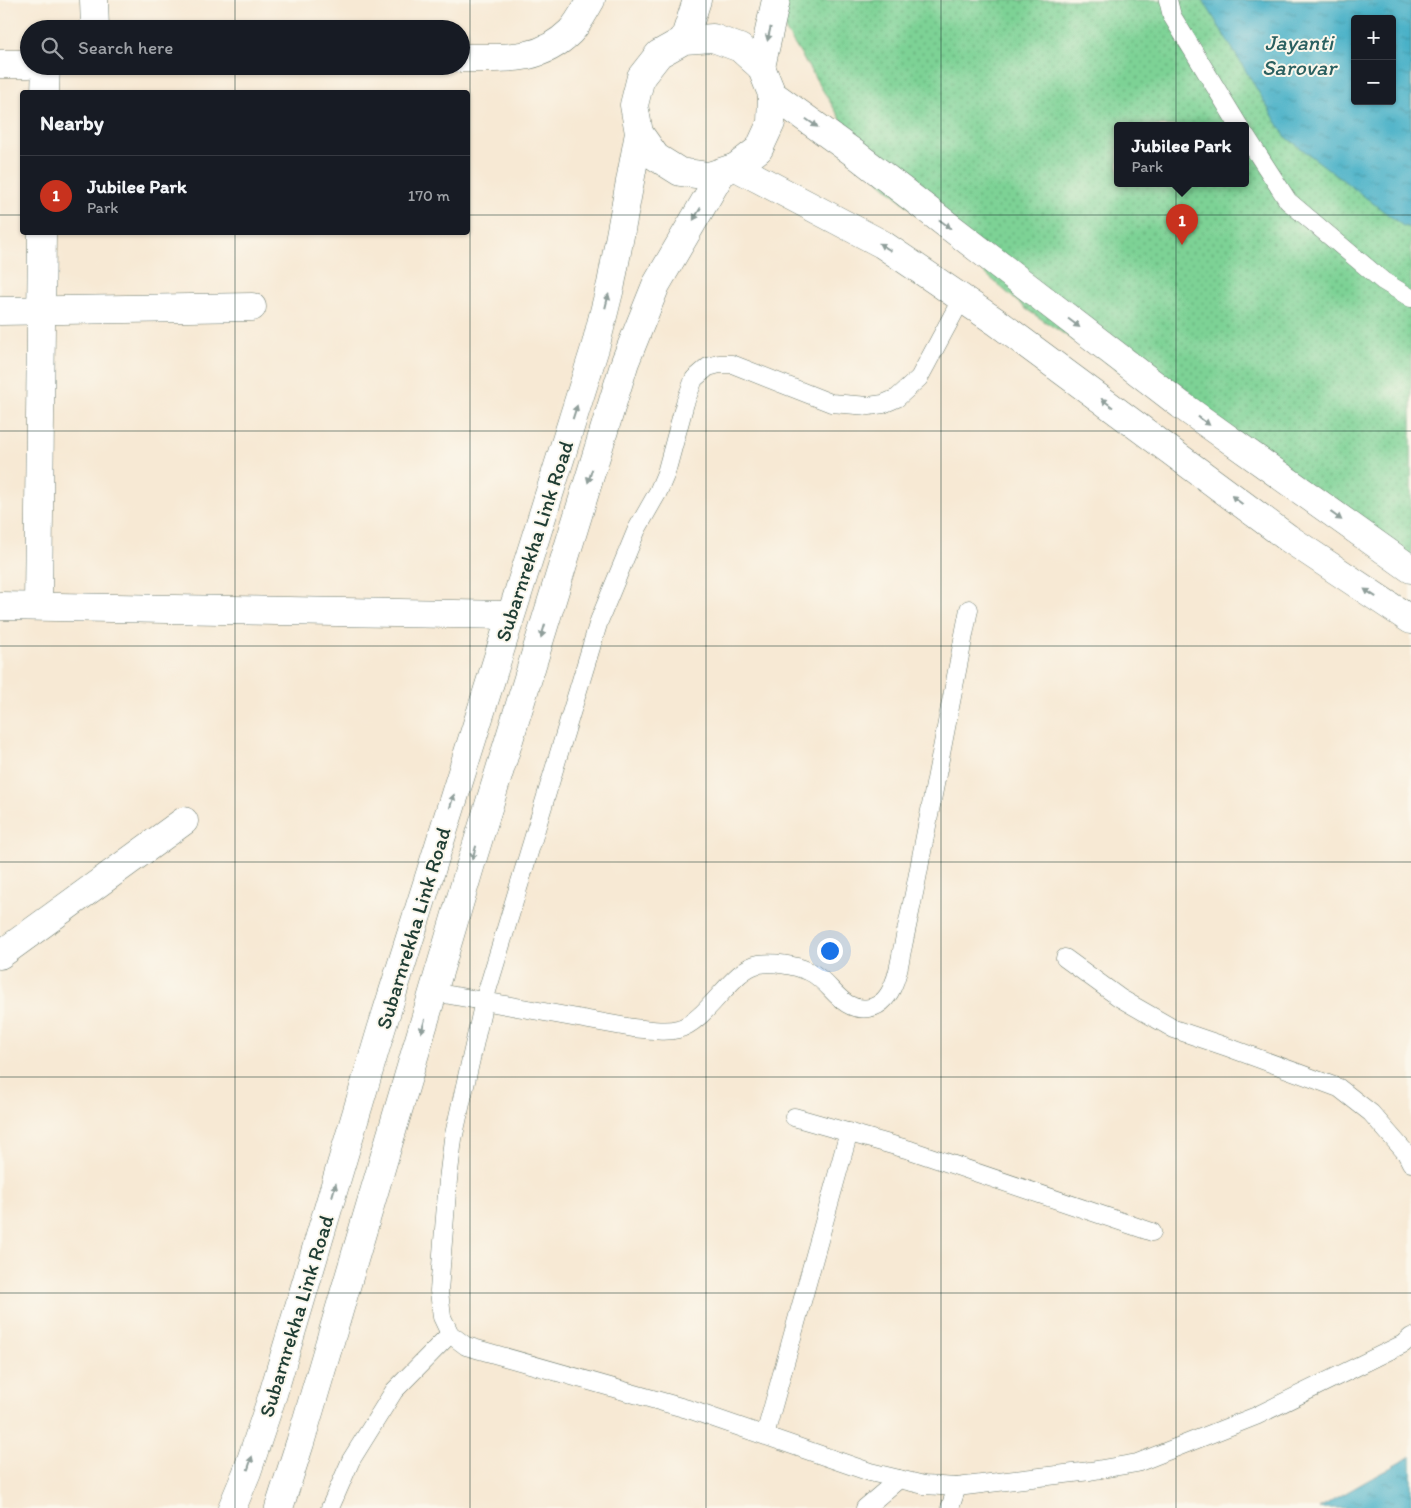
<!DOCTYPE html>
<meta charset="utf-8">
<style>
:root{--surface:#171b24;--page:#20242c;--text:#f1f3f6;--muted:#9ea1a6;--line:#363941;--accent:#c8321e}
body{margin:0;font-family:Itim,sans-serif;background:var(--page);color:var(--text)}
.controls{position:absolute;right:15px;top:15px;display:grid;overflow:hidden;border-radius:5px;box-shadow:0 1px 4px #0004}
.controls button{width:45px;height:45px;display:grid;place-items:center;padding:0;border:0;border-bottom:1px solid var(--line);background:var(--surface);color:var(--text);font:25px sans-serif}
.you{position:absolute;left:829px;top:950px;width:18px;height:18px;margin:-12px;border:4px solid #fff;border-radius:50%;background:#1a73e8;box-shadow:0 0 0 8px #1a73e833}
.badge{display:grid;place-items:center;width:32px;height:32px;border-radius:50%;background:var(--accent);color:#fff;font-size:16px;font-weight:700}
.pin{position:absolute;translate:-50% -41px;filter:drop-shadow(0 1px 2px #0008)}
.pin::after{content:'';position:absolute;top:26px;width:18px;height:15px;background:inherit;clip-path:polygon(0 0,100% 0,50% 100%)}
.popup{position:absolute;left:1114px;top:122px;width:135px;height:65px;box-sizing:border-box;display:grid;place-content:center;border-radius:5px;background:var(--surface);filter:drop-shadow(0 1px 4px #0005);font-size:16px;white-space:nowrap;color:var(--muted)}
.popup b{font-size:19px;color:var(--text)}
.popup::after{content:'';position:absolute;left:50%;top:100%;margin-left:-10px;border:10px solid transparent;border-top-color:var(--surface)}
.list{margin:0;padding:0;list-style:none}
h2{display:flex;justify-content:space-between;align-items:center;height:65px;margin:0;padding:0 20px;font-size:21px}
h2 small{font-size:16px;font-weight:400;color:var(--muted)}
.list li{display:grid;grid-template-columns:32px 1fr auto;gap:15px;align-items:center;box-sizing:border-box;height:80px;padding:0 20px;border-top:1px solid var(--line)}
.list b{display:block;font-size:19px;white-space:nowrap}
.list p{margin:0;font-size:16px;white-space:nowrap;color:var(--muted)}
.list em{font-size:16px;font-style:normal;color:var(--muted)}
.icon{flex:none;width:28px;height:28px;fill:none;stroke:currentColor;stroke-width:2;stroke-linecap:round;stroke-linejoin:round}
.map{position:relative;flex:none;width:1411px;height:1508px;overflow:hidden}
.search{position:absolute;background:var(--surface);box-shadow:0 1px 4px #0004;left:20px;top:20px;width:450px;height:55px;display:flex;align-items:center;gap:12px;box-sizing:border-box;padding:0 18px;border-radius:28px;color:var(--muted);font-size:19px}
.panel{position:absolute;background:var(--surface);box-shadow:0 1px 4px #0004;left:20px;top:90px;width:450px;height:145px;border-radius:5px}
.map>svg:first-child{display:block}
.park{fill:url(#park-dots);stroke:#4e8864;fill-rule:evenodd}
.water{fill:url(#water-ripples);stroke:#34777e;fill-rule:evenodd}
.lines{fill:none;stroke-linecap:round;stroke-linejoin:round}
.service-casing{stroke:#6b796c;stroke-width:19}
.minor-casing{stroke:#6b796c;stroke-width:29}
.tertiary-casing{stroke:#6b796c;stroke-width:29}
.trunk-casing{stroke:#6b796c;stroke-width:29}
.service{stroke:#fff;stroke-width:18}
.minor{stroke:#fff;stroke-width:28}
.tertiary{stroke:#fff;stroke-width:28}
.trunk{stroke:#fff;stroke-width:28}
.oneway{fill:#8f9e9a}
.grid{fill:none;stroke:#1f3d34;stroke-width:1;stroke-opacity:0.55}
.labels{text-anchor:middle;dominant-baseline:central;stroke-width:4;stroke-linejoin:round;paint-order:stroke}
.street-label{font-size:21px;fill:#1f3d34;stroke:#fbf7ec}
.water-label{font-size:22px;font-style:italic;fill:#2b6060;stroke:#fbf7ec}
</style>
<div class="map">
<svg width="1411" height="1508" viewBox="0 0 1411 1508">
<defs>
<pattern id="park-dots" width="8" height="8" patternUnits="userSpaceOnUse" patternTransform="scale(1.25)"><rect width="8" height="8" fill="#7dd295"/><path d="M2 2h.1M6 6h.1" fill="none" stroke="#66ac7a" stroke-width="1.8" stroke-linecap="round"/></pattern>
<pattern id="water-ripples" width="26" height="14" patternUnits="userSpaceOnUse" patternTransform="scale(1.25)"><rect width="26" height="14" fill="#48b1c7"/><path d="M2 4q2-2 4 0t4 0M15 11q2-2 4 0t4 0" fill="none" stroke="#3b91a2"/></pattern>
</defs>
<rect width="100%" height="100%" fill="#fbf7ec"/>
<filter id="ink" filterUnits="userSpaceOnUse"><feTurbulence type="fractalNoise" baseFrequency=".02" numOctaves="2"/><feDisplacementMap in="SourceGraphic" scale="10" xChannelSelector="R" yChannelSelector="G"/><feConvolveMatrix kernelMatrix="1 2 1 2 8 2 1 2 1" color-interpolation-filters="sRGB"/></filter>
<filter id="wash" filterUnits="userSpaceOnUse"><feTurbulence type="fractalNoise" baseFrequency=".0096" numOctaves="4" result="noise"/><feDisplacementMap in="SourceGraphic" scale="20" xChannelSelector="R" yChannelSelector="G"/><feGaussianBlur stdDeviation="1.12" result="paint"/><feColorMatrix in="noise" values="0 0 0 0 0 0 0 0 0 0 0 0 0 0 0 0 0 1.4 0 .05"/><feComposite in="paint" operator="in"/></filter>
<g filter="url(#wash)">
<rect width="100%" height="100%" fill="#f7e9d4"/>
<path class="park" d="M767,0H1411V563L1026,309L879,181ZM1355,19H1392V101H1355ZM1118,126H1246V184H1118Z"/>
<g class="water">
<path d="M1203,0H1411V228L1403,226L1285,136ZM1355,19H1392V101H1355Z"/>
<polygon points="1411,1456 1411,1508 1319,1508"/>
</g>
</g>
<g filter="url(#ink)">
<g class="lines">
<g class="service-casing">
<g id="service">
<polyline points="1168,0 1172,16 1239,126"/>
<polyline points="1246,136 1288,201 1383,281 1411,298"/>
<polyline points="962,298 919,378 897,398 883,404 869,406 831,403 732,364 719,364 708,367 694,379 685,403 666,473 658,492 637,529 599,621 484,1001 453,1139 448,1180 439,1291 442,1317 450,1334 466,1346 691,1410 870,1472 924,1485 957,1487 1090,1471 1137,1463 1256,1416 1403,1344 1411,1337"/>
<polyline points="1065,958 1120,998 1174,1029 1230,1048 1339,1088 1371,1113 1406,1153 1411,1163"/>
<path d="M433,992L633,1028C647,1029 664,1033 678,1029C707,1022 732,968 759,964C774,962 794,965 808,971C831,980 840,1013 869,1008C882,1006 890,994 894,983C899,972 900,958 903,946C909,916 916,887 921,857C937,775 953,692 969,609"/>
<polyline points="794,1117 910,1150 1152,1232"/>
<polyline points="765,1435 849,1132"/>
<polyline points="330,1508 351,1460 394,1391 450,1334"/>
<polyline points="865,1508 899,1479"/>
<polyline points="950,1508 957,1487"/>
</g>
</g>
<g class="minor-casing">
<g id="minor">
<polyline points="94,0 95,29"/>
<path d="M461,58C503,57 537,64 570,32C578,24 585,10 591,0"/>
<polyline points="0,64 29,64"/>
<polyline points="45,92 46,66"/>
<polyline points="0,311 252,307"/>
<polyline points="0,606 510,615"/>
<polyline points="38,606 42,232"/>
<polyline points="0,955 184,821"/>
</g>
</g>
<g class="tertiary-casing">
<g id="tertiary">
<polyline points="684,40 697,0"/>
<polyline points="761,67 776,0"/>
</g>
</g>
<g class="trunk-casing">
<g id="trunk">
<polyline points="772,94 854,153 1181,405 1411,569"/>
<polyline points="736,167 882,244 998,323 1288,538 1411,620"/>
<polyline points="232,1508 247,1472 273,1394 381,1030 595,348 611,284 639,133 634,105 641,77 659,54 684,40 713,38 740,48 761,67 772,94 771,123 759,149 736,167 709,176 680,172 656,157 639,133"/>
<polyline points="279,1508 300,1443 470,867 625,362 656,285 722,172"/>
</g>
</g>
<use href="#service" class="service"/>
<use href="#minor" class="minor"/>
<use href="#tertiary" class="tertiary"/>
<use href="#trunk" class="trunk"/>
</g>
<defs><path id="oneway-solid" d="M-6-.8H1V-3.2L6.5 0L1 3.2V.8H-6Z" transform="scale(1.25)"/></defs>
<g class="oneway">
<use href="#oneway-solid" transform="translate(769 34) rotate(103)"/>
<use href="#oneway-solid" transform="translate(812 123) rotate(35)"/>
<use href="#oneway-solid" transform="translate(697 214) rotate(121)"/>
<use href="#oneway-solid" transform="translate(945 224) rotate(37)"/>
<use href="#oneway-solid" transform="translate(885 247) rotate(-148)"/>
<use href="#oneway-solid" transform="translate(607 301) rotate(-76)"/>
<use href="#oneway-solid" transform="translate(1074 323) rotate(37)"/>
<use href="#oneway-solid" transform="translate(1107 403) rotate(-143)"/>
<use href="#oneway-solid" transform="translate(575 412) rotate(-72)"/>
<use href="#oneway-solid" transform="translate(1204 421) rotate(36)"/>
<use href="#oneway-solid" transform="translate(590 476) rotate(107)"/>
<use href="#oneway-solid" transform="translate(1237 500) rotate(-143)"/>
<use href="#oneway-solid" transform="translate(1336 516) rotate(36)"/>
<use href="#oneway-solid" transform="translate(1370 593) rotate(-146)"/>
<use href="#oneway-solid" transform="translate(543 631) rotate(107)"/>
<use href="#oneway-solid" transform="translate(452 801) rotate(-73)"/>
<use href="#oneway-solid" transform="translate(474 853) rotate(107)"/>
<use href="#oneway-solid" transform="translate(423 1026) rotate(107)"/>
<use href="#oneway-solid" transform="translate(334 1190) rotate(-74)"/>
<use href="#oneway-solid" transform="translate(250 1463) rotate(-72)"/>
</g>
</g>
<path class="grid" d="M235,0V29M470,0V1508M706,0V1508M941,0V1508M1176,0V1508M235,66V92M0,215H22M468,215H1411M235,232V1508M0,431H1411M0,646H1411M0,862H1411M0,1077H1411M0,1293H1411"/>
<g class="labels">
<g class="street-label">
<text transform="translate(534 541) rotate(-72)">Subarnrekha Link Road</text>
<text transform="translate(413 928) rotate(-73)">Subarnrekha Link Road</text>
<text transform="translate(296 1316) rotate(-73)">Subarnrekha Link Road</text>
</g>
<g class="water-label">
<text x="1299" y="42">Jayanti<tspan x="1299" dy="25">Sarovar</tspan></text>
</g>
</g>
</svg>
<div class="controls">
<button>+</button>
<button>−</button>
</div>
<div class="you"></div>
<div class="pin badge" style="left:1182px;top:245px">1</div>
<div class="popup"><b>Jubilee Park</b>Park</div>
<div class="search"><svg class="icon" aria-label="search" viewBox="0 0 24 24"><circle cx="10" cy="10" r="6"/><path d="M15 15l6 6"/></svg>Search here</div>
<section class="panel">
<h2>Nearby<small></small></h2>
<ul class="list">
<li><span class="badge">1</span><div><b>Jubilee Park</b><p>Park</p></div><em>170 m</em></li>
</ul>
</section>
</div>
